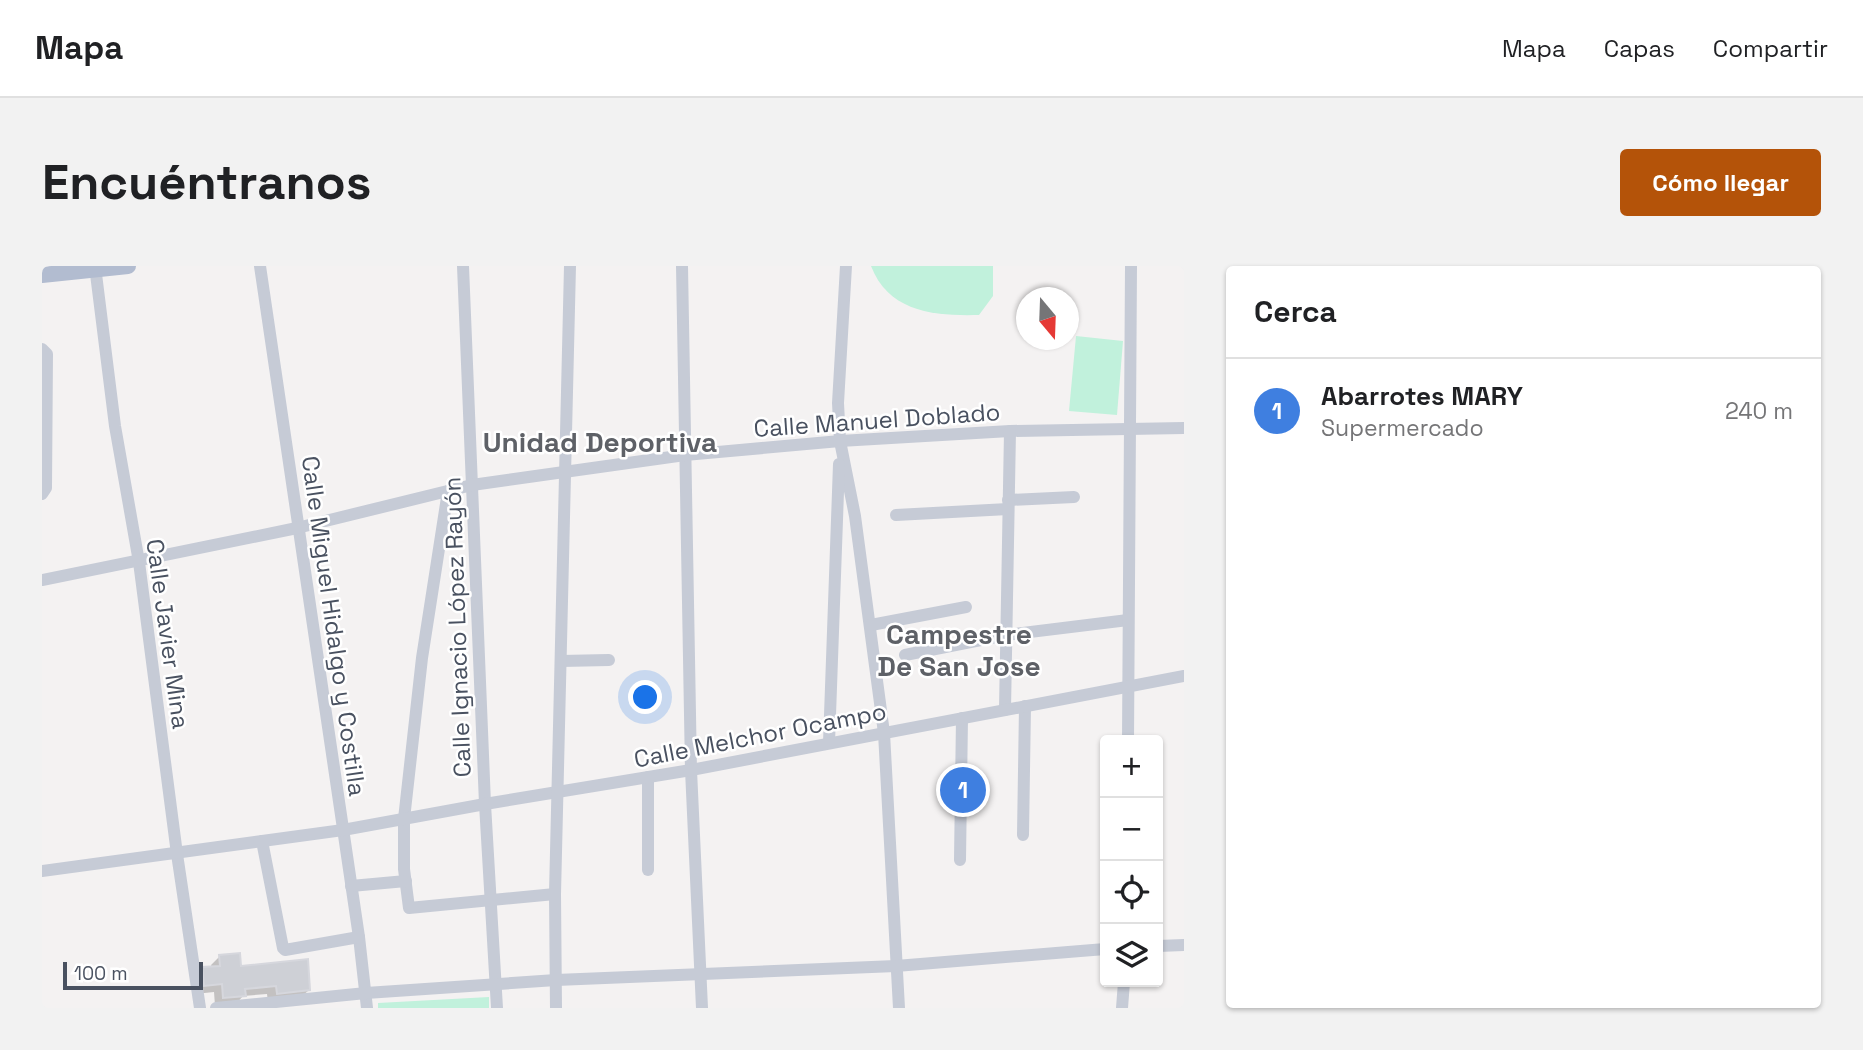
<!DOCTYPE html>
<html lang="es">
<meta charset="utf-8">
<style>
:root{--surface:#fff;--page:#f2f2f2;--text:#202124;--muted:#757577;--line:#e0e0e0;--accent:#b45309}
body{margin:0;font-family:"Space Grotesk",sans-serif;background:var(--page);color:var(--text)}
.controls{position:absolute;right:21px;bottom:21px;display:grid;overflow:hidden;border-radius:7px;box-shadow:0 2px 5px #0004}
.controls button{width:63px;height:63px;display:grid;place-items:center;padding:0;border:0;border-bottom:2px solid var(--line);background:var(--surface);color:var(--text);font:35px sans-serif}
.compass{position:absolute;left:974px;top:21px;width:63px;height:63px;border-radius:50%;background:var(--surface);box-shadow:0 2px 5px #0004;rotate:161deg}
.scale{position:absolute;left:21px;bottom:18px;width:140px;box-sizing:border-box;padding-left:7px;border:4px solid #495160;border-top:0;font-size:19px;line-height:24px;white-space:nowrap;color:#495160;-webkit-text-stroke:5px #fff;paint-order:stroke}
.you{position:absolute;left:604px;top:432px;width:24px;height:24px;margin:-18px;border:5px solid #fff;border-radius:50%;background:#1a73e8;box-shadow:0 0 0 10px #1a73e833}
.badge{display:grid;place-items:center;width:46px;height:46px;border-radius:50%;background:var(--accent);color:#fff;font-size:23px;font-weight:700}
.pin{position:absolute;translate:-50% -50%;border:4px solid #fff;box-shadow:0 2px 7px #0006}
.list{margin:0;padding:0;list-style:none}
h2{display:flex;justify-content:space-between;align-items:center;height:91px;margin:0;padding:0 28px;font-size:30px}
h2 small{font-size:23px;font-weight:400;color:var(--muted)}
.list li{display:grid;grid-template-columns:46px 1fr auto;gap:21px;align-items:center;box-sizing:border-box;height:105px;padding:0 28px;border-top:2px solid var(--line)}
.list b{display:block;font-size:26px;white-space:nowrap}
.list p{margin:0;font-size:23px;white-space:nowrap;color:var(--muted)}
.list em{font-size:23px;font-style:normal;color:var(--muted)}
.icon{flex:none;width:38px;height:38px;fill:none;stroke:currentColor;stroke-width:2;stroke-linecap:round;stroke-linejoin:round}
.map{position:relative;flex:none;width:1142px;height:742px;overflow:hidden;border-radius:7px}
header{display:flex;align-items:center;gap:42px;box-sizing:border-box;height:98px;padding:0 35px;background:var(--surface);border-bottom:2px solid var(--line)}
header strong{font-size:33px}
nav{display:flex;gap:38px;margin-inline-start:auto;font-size:24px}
.intro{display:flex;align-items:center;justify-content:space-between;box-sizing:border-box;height:168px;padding:0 42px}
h1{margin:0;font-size:49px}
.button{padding:18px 32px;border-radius:7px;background:var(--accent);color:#fff;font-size:24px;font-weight:700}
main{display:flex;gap:42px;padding:0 42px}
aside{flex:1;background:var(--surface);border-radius:7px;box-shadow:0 2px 5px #0004}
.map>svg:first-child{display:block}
.green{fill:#c1f1dc}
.shadow{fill:#0003}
.building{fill:#ced0d6;stroke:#d6d7dd;stroke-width:2}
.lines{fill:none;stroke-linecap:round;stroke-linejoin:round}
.minor{stroke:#c6cbd6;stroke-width:12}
.major{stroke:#b2bcd0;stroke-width:16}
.labels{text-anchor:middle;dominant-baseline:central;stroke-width:5;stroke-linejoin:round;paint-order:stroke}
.street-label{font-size:24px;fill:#495160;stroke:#fff}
.quarter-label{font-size:28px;font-weight:bold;fill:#5e6167;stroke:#fff}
</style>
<header>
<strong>Mapa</strong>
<nav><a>Mapa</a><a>Capas</a><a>Compartir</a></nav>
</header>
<div class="intro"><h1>Encuéntranos</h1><a class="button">Cómo llegar</a></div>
<main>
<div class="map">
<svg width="1142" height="742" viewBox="0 0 1142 742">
<rect width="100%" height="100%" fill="#f4f2f2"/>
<g class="green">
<path d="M829,0H951V30L937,49C894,50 847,47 829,0Z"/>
<polygon points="1034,70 1081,75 1075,149 1027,145"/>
<polygon points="447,731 447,742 336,742 336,737"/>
</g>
<polygon class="shadow" points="178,690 198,701 267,724 258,732 226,736 225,728 201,730 193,739 173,740 172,726 153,728 152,712 161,703 170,702 169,699"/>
<polygon class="building" points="198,687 199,700 266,693 268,724 235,728 234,720 203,723 204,730 181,732 180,718 162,720 160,701 178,700 177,689"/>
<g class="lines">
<g class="minor">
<polyline points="53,0 73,160 97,296 135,588 158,742"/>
<polyline points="218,0 317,671 325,742"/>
<polyline points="421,0 443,538 455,742"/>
<polyline points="640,0 649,504 660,742"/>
<polyline points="804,0 796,137 798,175 813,250 842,467 857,742"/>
<polyline points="0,83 5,88 4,222 0,228"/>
<polyline points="406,225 380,392 362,553 362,603 367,642 513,628"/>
<polyline points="966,234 1032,231"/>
<polyline points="854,249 966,243"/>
<polyline points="0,314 255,262 430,219 643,189 798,175 968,165 1142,162"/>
<polyline points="829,359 924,341"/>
<polyline points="863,389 964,369 1086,354"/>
<polyline points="519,395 567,394"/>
<polyline points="963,444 968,165"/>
<polyline points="1086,474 1089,0"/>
<polyline points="787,477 797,198"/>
<polyline points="606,511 606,604"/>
<polyline points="981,569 983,440"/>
<polyline points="220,575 241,682 243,684 317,671"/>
<polyline points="918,594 920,452"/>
<polyline points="0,605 301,564 443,538 649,504 1142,410"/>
<polyline points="309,620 364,615"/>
<polyline points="1116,680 1142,679"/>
<polyline points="174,742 324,727 514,714 854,700 1063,683"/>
<polyline points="514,742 513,628 528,0"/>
<polyline points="1080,742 1082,716"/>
</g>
<polyline class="major" points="0,9 86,0"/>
</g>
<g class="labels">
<g class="street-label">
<text transform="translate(835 154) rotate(-4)">Calle Manuel Doblado</text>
<text transform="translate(292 360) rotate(82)">Calle Miguel Hidalgo y Costilla</text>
<text transform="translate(415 361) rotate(-92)">Calle Ignacio López Rayón</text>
<text transform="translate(126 368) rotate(82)">Calle Javier Mina</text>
<text transform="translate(718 469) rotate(-11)">Calle Melchor Ocampo</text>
</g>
<g class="quarter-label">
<text x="558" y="176">Unidad Deportiva</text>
<text x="917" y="368">Campestre<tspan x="917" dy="32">De San Jose</tspan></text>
</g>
</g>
</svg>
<div class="controls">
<button>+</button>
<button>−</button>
<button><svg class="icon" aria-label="locate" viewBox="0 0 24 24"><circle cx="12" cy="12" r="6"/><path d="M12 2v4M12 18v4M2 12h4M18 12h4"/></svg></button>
<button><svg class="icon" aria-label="layers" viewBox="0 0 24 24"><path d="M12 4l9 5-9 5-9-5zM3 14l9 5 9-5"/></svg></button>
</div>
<svg class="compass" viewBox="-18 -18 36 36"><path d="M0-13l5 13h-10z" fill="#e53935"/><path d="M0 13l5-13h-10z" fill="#757577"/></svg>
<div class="scale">100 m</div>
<div class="you"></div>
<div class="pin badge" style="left:921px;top:524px;background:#3f7fe0">1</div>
</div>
<aside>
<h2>Cerca<small></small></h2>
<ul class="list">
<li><span class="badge" style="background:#3f7fe0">1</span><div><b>Abarrotes MARY</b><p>Supermercado</p></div><em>240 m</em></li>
</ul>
</aside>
</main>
